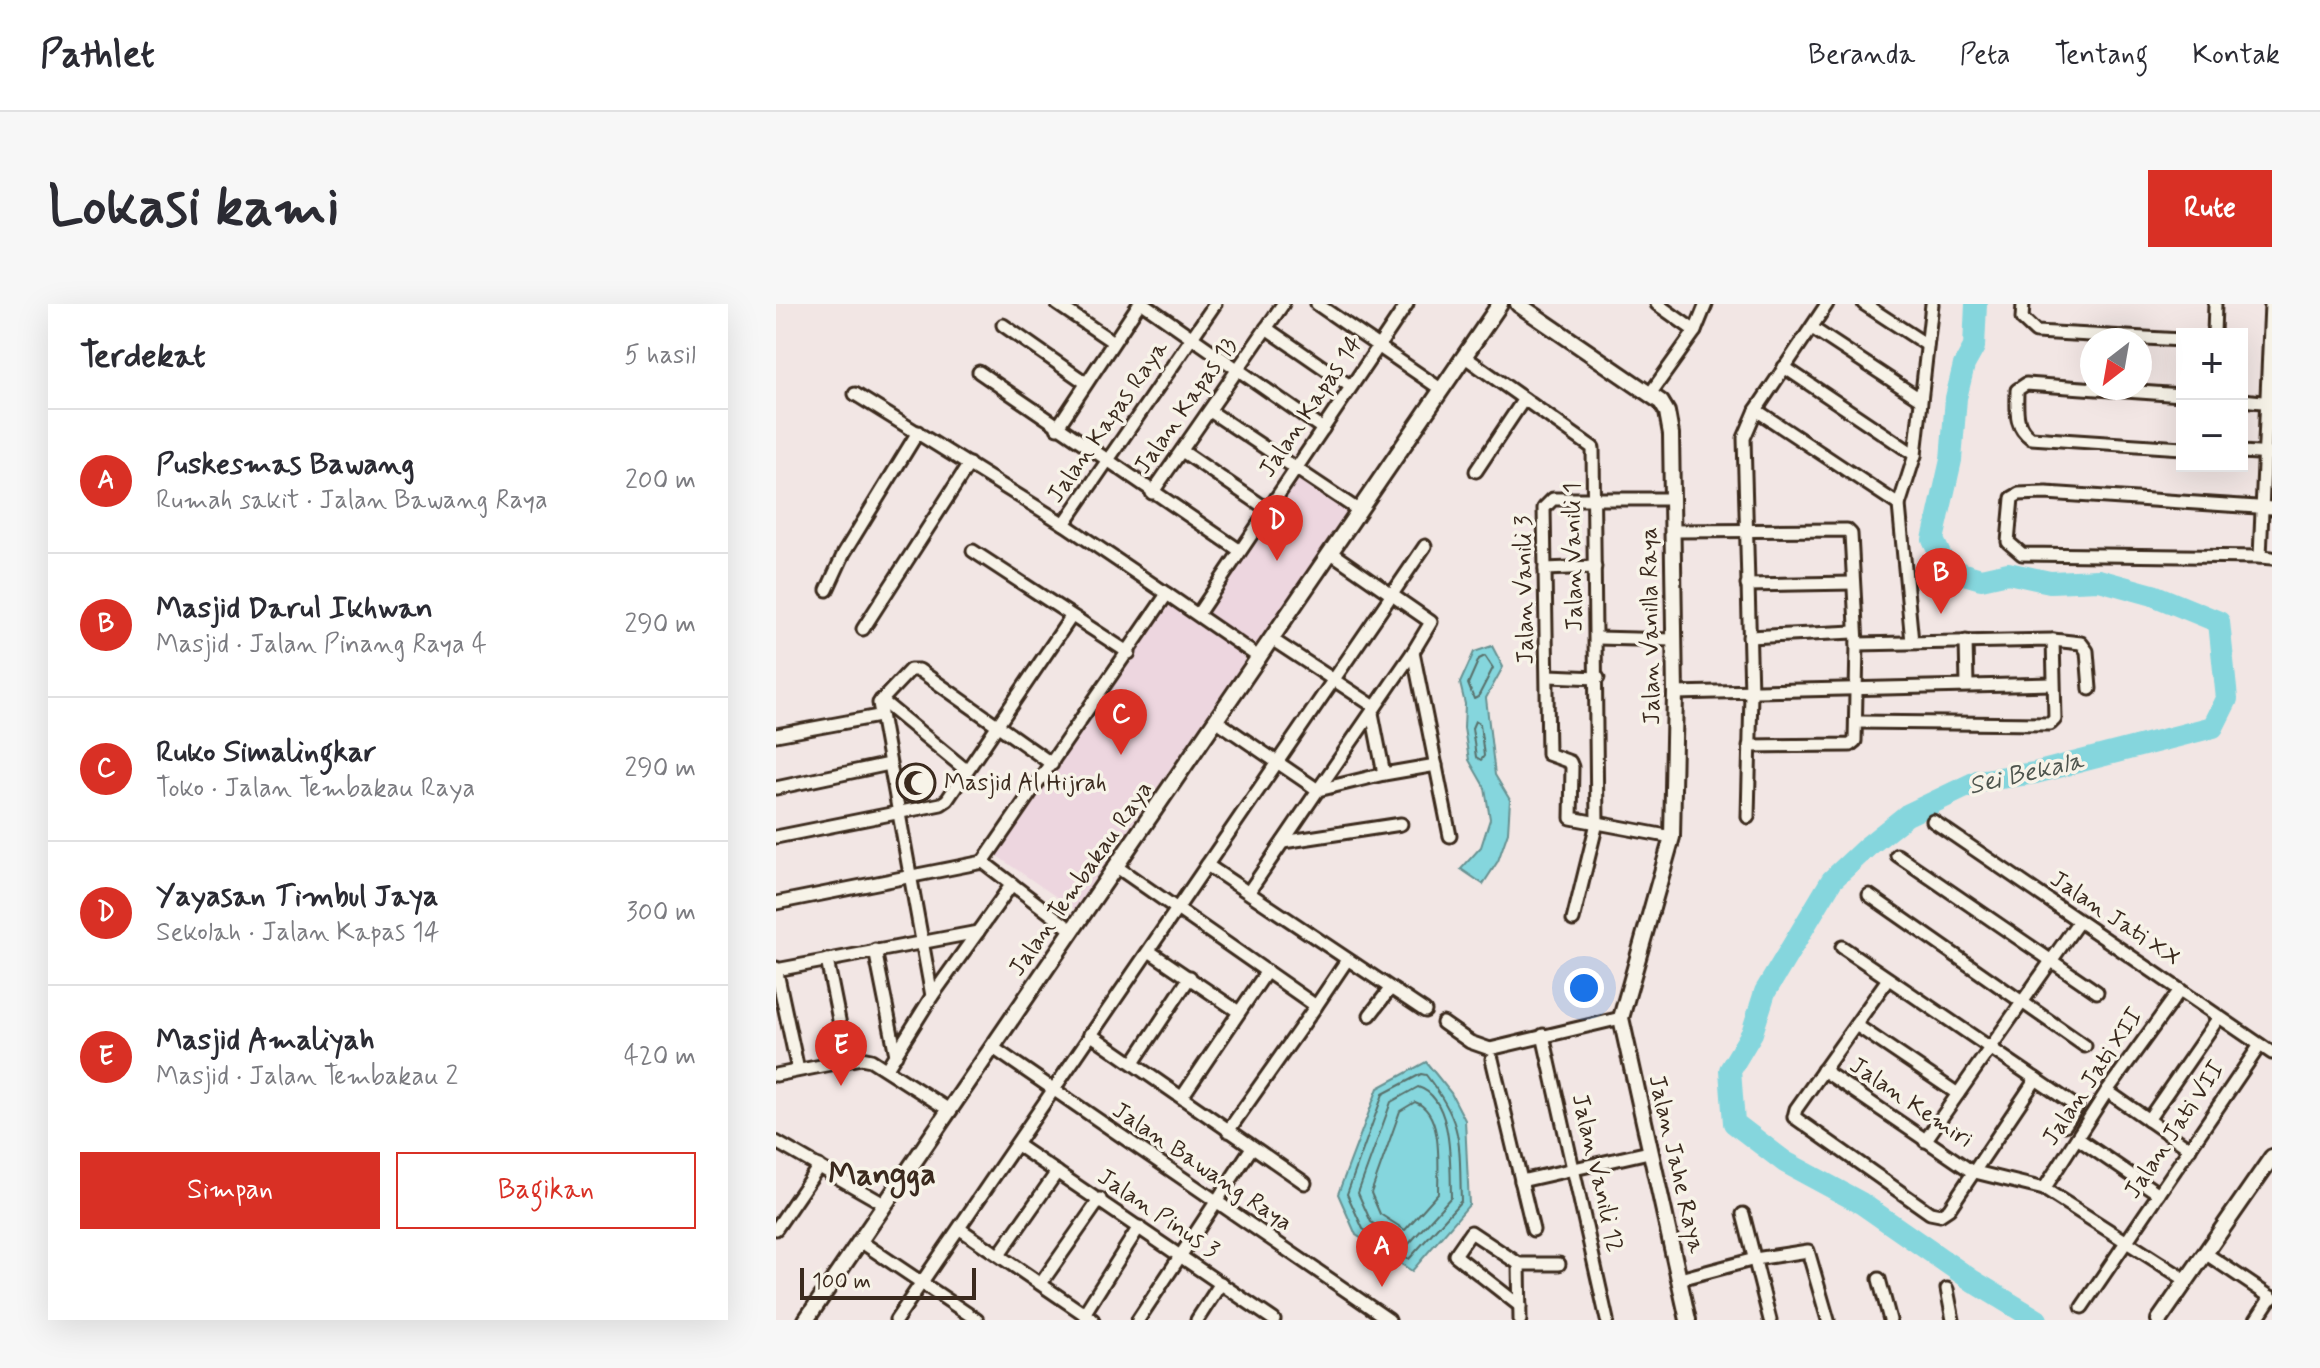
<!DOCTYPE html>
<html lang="id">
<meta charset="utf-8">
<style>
:root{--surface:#fff;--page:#f7f7f7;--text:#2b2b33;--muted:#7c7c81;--line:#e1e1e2;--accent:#d93025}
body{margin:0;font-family:Mynerve,sans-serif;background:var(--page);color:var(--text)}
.controls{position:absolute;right:24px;top:24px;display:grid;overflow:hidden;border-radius:0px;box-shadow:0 8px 32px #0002}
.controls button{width:72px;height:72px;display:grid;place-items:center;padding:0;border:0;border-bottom:2px solid var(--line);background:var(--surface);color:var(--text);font:40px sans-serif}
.compass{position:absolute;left:1304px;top:24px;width:72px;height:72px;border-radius:50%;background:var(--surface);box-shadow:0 8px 32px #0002;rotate:211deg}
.scale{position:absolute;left:24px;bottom:20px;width:176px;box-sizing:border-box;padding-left:8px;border:4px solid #3b2a1e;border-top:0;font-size:22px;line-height:28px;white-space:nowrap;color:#3b2a1e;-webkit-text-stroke:6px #f7f3e8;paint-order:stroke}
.you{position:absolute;left:808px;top:684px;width:28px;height:28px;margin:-20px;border:6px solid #fff;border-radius:50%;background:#1a73e8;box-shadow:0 0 0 12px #1a73e833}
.badge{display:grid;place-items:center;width:52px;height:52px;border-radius:50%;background:var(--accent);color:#fff;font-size:26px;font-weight:700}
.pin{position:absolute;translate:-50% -66px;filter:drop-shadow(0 2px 4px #0008)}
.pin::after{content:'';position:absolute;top:42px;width:28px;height:24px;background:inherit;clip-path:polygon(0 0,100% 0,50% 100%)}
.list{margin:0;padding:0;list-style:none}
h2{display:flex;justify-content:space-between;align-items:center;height:104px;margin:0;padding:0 32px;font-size:34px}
h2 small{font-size:26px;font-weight:400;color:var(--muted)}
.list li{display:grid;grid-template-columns:52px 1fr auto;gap:24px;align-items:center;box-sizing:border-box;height:144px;padding:0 32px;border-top:2px solid var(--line)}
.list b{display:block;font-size:30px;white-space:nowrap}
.list p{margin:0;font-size:26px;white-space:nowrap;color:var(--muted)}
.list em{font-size:26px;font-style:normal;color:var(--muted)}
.actions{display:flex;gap:16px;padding:24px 32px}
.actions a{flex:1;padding:18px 0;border:2px solid var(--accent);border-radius:0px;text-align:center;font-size:28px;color:var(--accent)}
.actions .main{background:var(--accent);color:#fff}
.map{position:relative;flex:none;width:1496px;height:1016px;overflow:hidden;border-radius:0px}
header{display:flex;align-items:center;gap:48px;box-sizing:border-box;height:112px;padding:0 40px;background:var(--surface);border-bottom:2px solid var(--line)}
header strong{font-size:38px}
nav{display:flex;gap:44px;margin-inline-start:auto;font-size:28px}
.intro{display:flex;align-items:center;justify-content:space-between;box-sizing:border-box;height:192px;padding:0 48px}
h1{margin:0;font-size:56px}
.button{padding:20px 36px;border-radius:0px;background:var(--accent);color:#fff;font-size:28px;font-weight:700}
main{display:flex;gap:48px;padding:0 48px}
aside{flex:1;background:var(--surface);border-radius:0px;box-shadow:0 8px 32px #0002}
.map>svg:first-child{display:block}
.built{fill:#edd6df}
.water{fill:#85d6dd;stroke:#679191;stroke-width:2}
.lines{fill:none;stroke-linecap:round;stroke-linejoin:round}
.shore{stroke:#596f6a;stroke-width:2}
.river{stroke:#85d6dd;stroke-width:22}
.minor-casing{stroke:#3b2a1e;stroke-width:17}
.tertiary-casing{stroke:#3b2a1e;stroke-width:20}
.minor{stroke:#f7f3e8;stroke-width:11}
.tertiary{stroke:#f7f3e8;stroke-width:14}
.labels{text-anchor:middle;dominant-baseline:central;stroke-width:7;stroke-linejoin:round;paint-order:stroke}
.street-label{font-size:24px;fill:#3b2a1e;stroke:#f7f3e8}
.poi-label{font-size:24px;fill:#3b2a1e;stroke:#f7f3e8;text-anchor:start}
.water-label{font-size:26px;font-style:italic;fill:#4e554e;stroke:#f7f3e8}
.district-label{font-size:32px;font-weight:bold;fill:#3b2a1e;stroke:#f7f3e8}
</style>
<header>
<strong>Pathlet</strong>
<nav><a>Beranda</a><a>Peta</a><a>Tentang</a><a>Kontak</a></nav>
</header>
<div class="intro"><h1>Lokasi kami</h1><a class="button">Rute</a></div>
<main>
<aside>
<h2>Terdekat<small>5 hasil</small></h2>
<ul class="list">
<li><span class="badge">A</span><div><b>Puskesmas Bawang</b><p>Rumah sakit · Jalan Bawang Raya</p></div><em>200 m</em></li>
<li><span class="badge">B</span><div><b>Masjid Darul Ikhwan</b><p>Masjid · Jalan Pinang Raya 4</p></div><em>290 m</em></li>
<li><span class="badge">C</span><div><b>Ruko Simalingkar</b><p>Toko · Jalan Tembakau Raya</p></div><em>290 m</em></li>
<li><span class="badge">D</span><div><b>Yayasan Timbul Jaya</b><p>Sekolah · Jalan Kapas 14</p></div><em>300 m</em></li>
<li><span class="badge">E</span><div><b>Masjid Amaliyah</b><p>Masjid · Jalan Tembakau 2</p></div><em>420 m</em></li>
</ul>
<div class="actions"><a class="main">Simpan</a><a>Bagikan</a></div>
</aside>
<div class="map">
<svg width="1496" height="1016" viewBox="0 0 1496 1016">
<rect width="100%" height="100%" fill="#f2e6e4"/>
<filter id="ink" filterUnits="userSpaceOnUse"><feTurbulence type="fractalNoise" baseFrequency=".0125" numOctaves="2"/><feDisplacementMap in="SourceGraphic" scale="16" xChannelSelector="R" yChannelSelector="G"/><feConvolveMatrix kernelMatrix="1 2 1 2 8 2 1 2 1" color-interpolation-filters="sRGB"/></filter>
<g filter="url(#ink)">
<g class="built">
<polygon points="522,169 577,208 481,345 426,306"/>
<polygon points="392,292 473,350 298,605 221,552"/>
</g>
<g class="water">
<polygon points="716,342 727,363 710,394 719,471 734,496 732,528 722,557 707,580 685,565 705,543 714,515 709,484 693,456 688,424 689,400 684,379 698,348"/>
<polygon points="650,758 675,789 689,816 693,901 636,967 580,931 562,890 602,784"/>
</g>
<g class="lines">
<g class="shore">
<polygon points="709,352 717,364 702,393 698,395 692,380 703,355"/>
<polygon points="699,417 704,420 708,452 705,456 700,453 696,424"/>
<path d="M645,770L650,771C688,820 683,837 685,897L633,955L587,925L571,890L607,790Z"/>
<path d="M642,783C678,794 674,863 675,893L631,942L595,918L582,889L615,798Z"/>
<path d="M639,798C668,808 662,864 662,889L629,926L604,910L595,889L624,807Z"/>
</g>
<polyline class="river" points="1200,0 1198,43 1188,61 1180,94 1175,156 1157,236 1171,265 1205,275 1232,269 1274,278 1323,276 1377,291 1443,318 1451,395 1437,423 1259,469 1202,477 1131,511 1091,543 1056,576 989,688 976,729 954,766 958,819 1009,858 1085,899 1197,977 1261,1016"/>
<g class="minor-casing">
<g id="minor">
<polyline points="281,0 337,38"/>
<polyline points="368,0 547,125"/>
<polyline points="541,0 666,86"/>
<polyline points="881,0 919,27"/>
<polyline points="1088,0 1151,41"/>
<polyline points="1247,0 1246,15 1260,28 1406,36"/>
<polyline points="1495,0 1484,253 1496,254"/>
<polyline points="227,21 310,79"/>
<polyline points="490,24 574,82"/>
<polyline points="1036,24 1144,95"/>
<polyline points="1438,30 1439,0"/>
<polyline points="689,53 817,144 821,519 797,616"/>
<polyline points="1008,63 1139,151"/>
<polyline points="203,68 463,246"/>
<polyline points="79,90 288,220 391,290 207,558"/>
<polyline points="874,90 919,27 930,0"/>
<path d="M1406,91L1250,80L1241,86C1241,106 1238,122 1255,134L1406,144"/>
<polyline points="1466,96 1496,99"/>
<polyline points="980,106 1123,201"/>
<polyline points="434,107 582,206"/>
<polyline points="281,124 363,0"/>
<polyline points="406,147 491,205"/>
<polyline points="1466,148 1496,150"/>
<polyline points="700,167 748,95"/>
<polyline points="376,189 507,0"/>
<polyline points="895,195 777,195 768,204 772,450 794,458 796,463 795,514 896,533"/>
<polyline points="288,220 439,0"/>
<polyline points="896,227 1071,226 1075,230 1081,340 1079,437 1074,441 973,442"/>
<polyline points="197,247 353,349"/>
<polyline points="554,248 655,318 637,348 674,532"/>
<polyline points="1484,253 1246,250 1232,238 1236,194 1243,190 1270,189 1496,204"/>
<polyline points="769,265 819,263"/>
<polyline points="971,281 1077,279"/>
<polyline points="51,286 68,249 142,128"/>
<polyline points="391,290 484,354"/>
<polyline points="422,310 631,0"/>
<polyline points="87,325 193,160"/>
<polyline points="973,333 1078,328"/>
<polyline points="822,334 897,336"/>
<polyline points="497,336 599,403"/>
<polyline points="1190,337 1191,381"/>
<polyline points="1136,338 1123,201 1139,151 1156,0"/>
<polyline points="1081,340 1277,336 1305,339 1311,347 1314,385"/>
<polyline points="773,372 822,374"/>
<polyline points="899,389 1276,380"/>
<polyline points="105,396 190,466"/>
<polyline points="596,409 608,470 660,461"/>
<polyline points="441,417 542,486 637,348"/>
<polyline points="1080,418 1274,420 1279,415 1277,336"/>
<polyline points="0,431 103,412"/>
<polyline points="0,484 113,460"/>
<polyline points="972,513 975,389 968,134 980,106 1051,0"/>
<polyline points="1157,517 1496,749"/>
<polyline points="0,533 165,500 171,496 295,313"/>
<polyline points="507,538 625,520"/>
<polyline points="1121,551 1321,688"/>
<polyline points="431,561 649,242"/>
<polyline points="341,563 540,702 452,827"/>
<polyline points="474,586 542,486 608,470"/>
<polyline points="1093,591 1309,742"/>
<polyline points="0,599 207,558 297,627"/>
<polyline points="1066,643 1301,803 1289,821"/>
<polyline points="99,646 120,751"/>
<polyline points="373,647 463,708"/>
<polyline points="51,656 71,756"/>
<polyline points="0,664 22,766"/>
<polyline points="0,666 202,628"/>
<polyline points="1112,675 1020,805 1018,813 1154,909 1164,911 1173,905 1260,775"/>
<polyline points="156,692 103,399 134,366 143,366 276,460"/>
<polyline points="540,702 571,656"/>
<polyline points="594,711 614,685"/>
<polyline points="667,719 694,738 714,745 845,714"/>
<polyline points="1080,721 1182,790"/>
<polyline points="314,730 529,879"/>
<polyline points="767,731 831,1016"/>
<polyline points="216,743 613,1016"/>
<polyline points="716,755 757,926"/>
<polyline points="357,759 414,673"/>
<polyline points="111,764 156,692 236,580"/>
<polyline points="1047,766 1195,867 1268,885 1410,976"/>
<polyline points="0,771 85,754 95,756 173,806"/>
<polyline points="1331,787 1414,845"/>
<polyline points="406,793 491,667"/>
<polyline points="1372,816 1443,713"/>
<polyline points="1301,834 1383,890"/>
<polyline points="1149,837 1303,617"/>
<polyline points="0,838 108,900"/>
<polyline points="241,841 498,1016"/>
<polyline points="745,877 873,848"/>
<polyline points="1268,885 1331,787 1404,686"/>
<polyline points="967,910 994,1016"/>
<polyline points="0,925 43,862"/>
<polyline points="184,925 317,1016"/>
<polyline points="84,937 201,1016"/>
<polyline points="1429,949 1496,994"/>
<polyline points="223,951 281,868"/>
<polyline points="743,960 695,928 679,951 744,1002"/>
<polyline points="904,975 979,955 1032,947 1052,1016"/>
<polyline points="1103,975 1114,1016"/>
<polyline points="266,978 324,895"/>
<polyline points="1171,985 1177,1016"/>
<polyline points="1306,1003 1484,741"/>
<polyline points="308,1010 363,923"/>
<polyline points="120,1016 431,561 649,707"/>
<polyline points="362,1016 475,845"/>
<polyline points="421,1016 445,979"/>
<polyline points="744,1016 743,960 783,960"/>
<polyline points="1480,1016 1495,993"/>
</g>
</g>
<g class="tertiary-casing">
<g id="tertiary">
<polyline points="742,0 885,98 891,108 895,130 899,389 896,533 845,714 912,1016"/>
<polyline points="30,1016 724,0"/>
<polyline points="1383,1016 1496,853"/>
</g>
</g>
<use href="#minor" class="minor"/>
<use href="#tertiary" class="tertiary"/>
</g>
</g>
<defs>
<g id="mosque-ring" transform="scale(2)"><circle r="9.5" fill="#f7f3e8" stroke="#3b2a1e" stroke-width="1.5"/><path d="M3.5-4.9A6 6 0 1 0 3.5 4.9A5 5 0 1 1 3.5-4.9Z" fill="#3b2a1e"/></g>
</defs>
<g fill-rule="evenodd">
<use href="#mosque-ring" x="140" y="479"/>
</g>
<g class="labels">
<g class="street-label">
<text transform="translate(410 102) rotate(-55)">Jalan Kapas 13</text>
<text transform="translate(535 103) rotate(-56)">Jalan Kapas 14</text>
<text transform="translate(332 118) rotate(-55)">Jalan Kapas Raya</text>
<text transform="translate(798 253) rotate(-91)">Jalan Vanili 1</text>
<text transform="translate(749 286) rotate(-91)">Jalan Vanili 3</text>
<text transform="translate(875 322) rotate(-91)">Jalan Vanilla Raya</text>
<text transform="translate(305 575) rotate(-55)">Jalan Tembakau Raya</text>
<text transform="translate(1339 615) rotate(34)">Jalan Jati XX</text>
<text transform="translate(1317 773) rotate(-56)">Jalan Jati XII</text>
<text transform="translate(1135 799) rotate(34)">Jalan Kemiri</text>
<text transform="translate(1399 826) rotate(-56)">Jalan Jati VII</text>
<text transform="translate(900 860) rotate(77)">Jalan Jahe Raya</text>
<text transform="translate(426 863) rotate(34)">Jalan Bawang Raya</text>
<text transform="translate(821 869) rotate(77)">Jalan Vanili 12</text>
<text transform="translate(382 910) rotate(34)">Jalan Pinus 3</text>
</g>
<g class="poi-label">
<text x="168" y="479">Masjid Al Hijrah</text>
</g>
<g class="water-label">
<text transform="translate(1250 470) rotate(-13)">Sei Bekala</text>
</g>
<g class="district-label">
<text x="106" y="871">Mangga</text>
</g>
</g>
</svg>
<div class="controls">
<button>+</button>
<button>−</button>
</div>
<svg class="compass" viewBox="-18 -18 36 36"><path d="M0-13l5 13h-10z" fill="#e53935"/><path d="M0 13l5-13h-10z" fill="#7c7c81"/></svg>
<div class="scale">100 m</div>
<div class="you"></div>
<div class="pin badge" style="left:606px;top:983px">A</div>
<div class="pin badge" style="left:1165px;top:310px">B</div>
<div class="pin badge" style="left:345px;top:451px">C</div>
<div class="pin badge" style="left:501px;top:257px">D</div>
<div class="pin badge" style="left:65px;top:782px">E</div>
</div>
</main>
